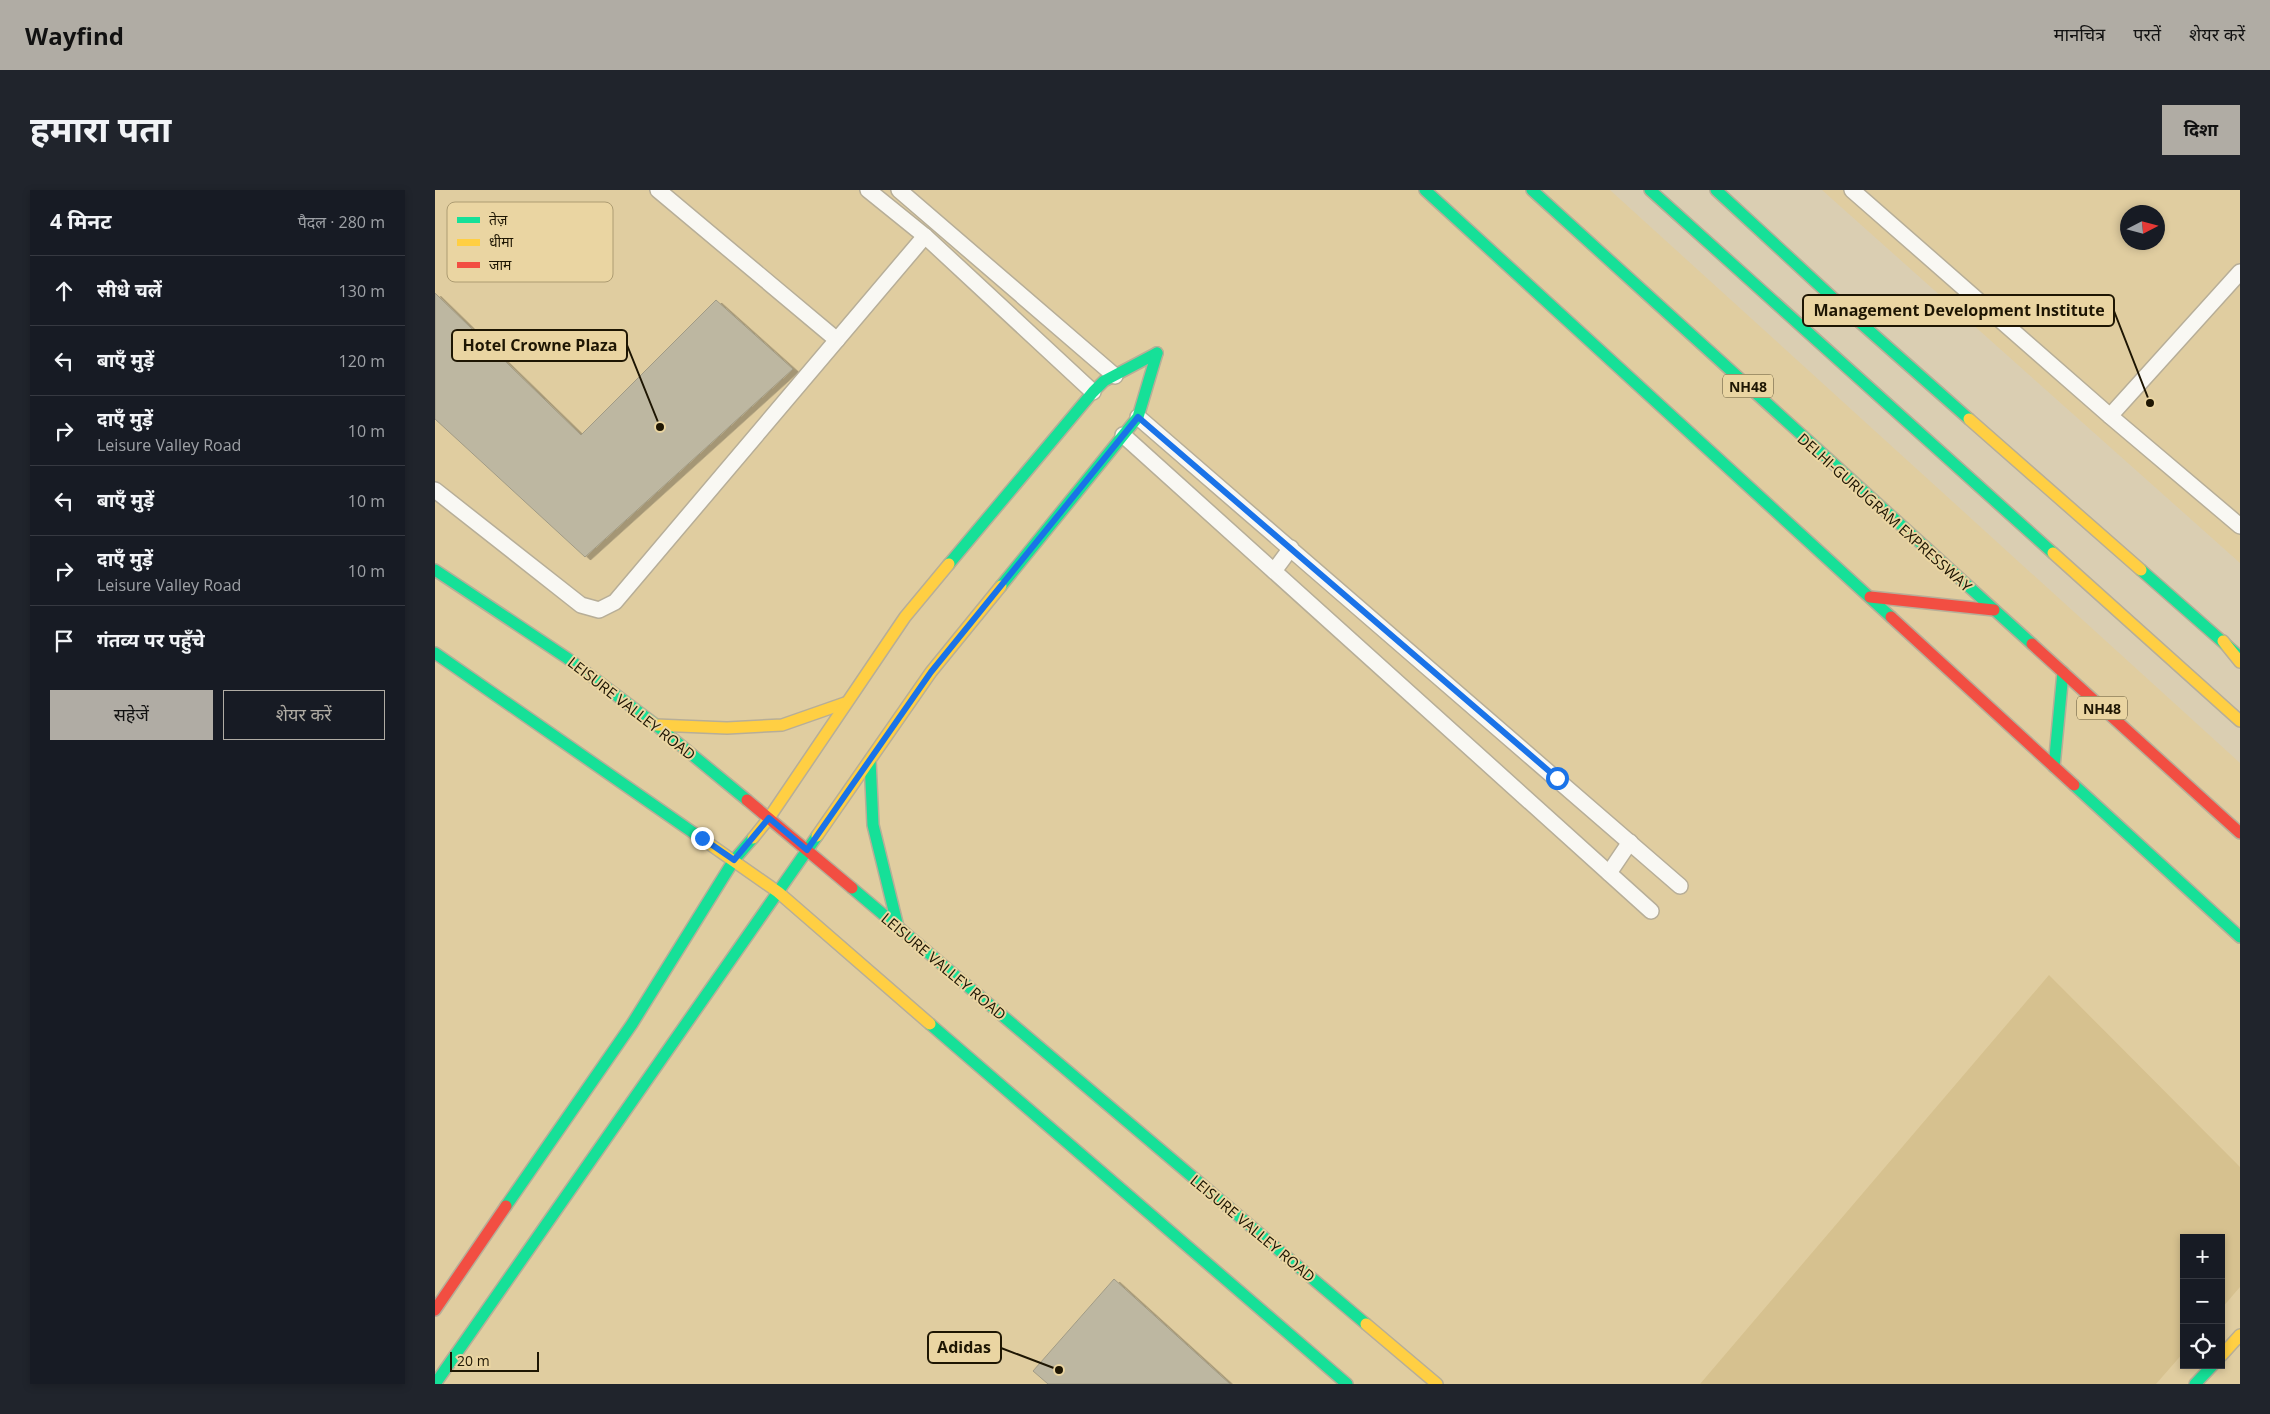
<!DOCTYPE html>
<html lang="hi">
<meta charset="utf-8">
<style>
:root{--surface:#171b24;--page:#20242c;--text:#f1f3f6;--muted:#9ea1a6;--line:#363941;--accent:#b0aca4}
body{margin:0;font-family:"Open Sans","Noto Sans Devanagari",sans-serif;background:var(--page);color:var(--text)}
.controls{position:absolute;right:15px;bottom:15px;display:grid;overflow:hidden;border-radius:0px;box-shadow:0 2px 8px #0003}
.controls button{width:45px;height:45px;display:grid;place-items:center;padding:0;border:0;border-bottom:1px solid var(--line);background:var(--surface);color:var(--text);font:25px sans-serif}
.compass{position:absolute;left:1685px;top:15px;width:45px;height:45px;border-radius:50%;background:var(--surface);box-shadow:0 2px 8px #0003;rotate:84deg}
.scale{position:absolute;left:15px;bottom:12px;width:89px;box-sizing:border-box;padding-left:5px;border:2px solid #1e1603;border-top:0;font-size:14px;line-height:18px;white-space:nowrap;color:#1e1603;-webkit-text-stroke:4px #ead5a2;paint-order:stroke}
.stop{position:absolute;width:15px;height:15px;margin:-11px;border:4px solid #1a73e8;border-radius:50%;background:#fff}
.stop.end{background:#1a73e8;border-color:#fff;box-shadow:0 1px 5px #0008}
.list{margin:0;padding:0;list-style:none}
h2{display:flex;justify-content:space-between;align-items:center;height:65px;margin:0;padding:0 20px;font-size:21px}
h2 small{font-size:16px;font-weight:400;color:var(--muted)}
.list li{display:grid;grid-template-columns:32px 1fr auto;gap:15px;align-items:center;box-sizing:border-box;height:70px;padding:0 20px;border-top:1px solid var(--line)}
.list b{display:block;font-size:19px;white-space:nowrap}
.list p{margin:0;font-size:16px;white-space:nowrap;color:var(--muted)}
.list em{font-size:16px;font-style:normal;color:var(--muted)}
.actions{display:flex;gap:10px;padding:15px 20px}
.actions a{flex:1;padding:11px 0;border:1px solid var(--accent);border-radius:0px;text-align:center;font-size:18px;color:var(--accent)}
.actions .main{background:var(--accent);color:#111}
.icon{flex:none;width:28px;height:28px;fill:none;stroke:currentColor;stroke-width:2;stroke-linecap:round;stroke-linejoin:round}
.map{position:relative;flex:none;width:1805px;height:1194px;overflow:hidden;border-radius:0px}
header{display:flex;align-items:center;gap:30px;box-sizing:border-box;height:70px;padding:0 25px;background:var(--accent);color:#111}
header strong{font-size:24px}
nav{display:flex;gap:28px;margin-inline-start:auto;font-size:18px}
.intro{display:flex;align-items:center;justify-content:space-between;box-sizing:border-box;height:120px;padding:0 30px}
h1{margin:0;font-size:35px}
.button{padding:12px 22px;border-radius:0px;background:var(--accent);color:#111;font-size:18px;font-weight:700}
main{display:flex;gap:30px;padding:0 30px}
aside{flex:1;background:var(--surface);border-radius:0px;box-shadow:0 2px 8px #0003}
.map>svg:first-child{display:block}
.built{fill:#e0cda0;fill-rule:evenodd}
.green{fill:#d6c18f}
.building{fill:#bdb7a1;stroke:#a19b85;filter:url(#shadow)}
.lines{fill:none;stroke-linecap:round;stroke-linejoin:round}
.lane-casing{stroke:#b7ae98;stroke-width:18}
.fast-casing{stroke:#b7ae98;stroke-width:14}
.slow-casing{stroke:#b7ae98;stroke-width:14}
.jam-casing{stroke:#b7ae98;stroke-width:14}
.lane{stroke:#f9f8f3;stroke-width:15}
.fast{stroke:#16e098;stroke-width:11}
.slow{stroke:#ffcf43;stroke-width:11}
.jam{stroke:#f24e42;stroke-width:11}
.route{stroke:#1a73e8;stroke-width:6}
.labels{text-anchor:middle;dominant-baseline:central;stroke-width:4;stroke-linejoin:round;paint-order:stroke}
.shield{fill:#ead5a2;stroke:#5b4f33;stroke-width:1}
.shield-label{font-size:14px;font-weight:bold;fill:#1e1603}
.street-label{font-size:15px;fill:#1e1603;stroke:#ead5a2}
.key{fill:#ead5a2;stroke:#ad9c72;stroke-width:1}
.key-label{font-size:14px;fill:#1e1603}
.leader{fill:none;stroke:#1e1603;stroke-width:2}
.callout-dot{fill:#1e1603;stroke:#ead5a2;stroke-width:2}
.callout{fill:#ead5a2;stroke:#1e1603;stroke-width:2}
.callout-label{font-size:16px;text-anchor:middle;font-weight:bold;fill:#1e1603}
</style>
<header>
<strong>Wayfind</strong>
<nav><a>मानचित्र</a><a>परतें</a><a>शेयर करें</a></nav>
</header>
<div class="intro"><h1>हमारा पता</h1><a class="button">दिशा</a></div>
<main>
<aside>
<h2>4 मिनट<small>पैदल · 280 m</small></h2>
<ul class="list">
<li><svg class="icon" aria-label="ahead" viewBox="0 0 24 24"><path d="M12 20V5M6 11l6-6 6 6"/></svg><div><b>सीधे चलें</b></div><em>130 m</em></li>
<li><svg class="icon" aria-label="left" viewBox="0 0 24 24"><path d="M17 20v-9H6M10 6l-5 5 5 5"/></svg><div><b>बाएँ मुड़ें</b></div><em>120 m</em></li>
<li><svg class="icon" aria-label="right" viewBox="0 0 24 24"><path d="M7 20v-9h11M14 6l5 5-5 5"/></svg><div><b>दाएँ मुड़ें</b><p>Leisure Valley Road</p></div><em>10 m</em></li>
<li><svg class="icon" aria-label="left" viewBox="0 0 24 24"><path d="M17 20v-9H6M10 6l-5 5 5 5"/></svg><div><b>बाएँ मुड़ें</b></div><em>10 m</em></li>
<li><svg class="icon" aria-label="right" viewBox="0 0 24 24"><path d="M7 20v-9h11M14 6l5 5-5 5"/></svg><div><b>दाएँ मुड़ें</b><p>Leisure Valley Road</p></div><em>10 m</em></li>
<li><svg class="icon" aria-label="arrive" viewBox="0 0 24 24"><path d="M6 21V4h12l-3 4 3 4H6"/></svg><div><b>गंतव्य पर पहुँचे</b></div></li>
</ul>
<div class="actions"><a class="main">सहेजें</a><a>शेयर करें</a></div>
</aside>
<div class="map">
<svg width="1805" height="1194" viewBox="0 0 1805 1194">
<defs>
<filter id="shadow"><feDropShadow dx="5.5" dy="3" stdDeviation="0" flood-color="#0004"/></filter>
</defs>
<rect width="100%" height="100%" fill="#daceb2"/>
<g class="built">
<path d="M0,0H1175L1805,573V1194H0ZM1749,1048H1786V1175H1749Z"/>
<path d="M1387,0H1805V373ZM1692,22H1722V52H1692Z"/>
</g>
<polygon class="green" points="1614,785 1805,977 1805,1097 1786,1119 1786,1048 1749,1048 1749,1162 1721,1194 1265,1194"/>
<g class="building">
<polygon points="0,103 146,245 281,110 358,179 150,367 0,229"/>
<polygon points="679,1089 795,1194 613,1194 598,1181"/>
</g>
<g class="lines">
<g class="lane-casing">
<g id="lane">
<polyline points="223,0 402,150"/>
<polyline points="433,0 490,46 658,202"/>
<polyline points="464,0 680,186"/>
<polyline points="1417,0 1675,226 1805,336"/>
<polyline points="1675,226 1805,82"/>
<polyline points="703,227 1245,696"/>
<polyline points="688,245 1216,721"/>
<polyline points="0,300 146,415 164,420 180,412 490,46"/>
<polyline points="839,381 856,358"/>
<polyline points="1174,683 1195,652"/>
</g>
</g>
<g class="fast-casing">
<g id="fast">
<polyline points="990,0 1456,427"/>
<polyline points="1097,0 1597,454"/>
<polyline points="1215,0 1618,363"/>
<polyline points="1281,0 1411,120 1534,229"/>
<polyline points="514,374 658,202 669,191 722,163"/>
<polyline points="0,380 132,468 221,535 312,610"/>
<polyline points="1706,380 1805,467"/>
<polyline points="566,396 703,227 722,163"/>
<polyline points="0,463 263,646"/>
<polyline points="435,570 438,635 463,737"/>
<polyline points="1619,577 1628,482"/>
<polyline points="1639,595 1805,747"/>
<polyline points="417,698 931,1134"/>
<polyline points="495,834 912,1194"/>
<polyline points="71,1016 197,834 299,670 318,648"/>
<polyline points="0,1194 382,646"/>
<polyline points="1760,1194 1778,1175"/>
</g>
</g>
<g class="slow-casing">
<g id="slow">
<polyline points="1534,229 1706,380"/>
<polyline points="1618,363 1805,531"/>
<polyline points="1788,451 1805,472"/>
<polyline points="221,535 292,538 347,535 410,513"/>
<polyline points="263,646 343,702 495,834"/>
<polyline points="382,646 496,482 566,396"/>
<polyline points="318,648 334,628 470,427 514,374"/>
<polyline points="931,1134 1002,1194"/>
<polyline points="1786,1166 1805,1145"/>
</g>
</g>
<g class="jam-casing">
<g id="jam">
<polyline points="1435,407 1559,420"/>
<polyline points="1456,427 1639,595"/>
<polyline points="1597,454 1805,643"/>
<polyline points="312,610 417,698"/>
<polyline points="0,1120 71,1016"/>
</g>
</g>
<use href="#lane" class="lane"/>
<use href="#fast" class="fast"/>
<use href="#slow" class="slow"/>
<use href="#jam" class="jam"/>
</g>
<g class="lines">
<polyline class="route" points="267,648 299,670 334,628 372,660 496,482 703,227 1122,588"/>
</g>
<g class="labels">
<g class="shield">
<rect x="1288" y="184.5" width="50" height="23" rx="4"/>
<rect x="1642" y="506.5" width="50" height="23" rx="4"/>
</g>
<g class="shield-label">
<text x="1313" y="196">NH48</text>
<text x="1667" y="518">NH48</text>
</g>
<g class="street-label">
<text transform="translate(1450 322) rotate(42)">DELHI-GURUGRAM EXPRESSWAY</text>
<text transform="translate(197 518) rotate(38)">LEISURE VALLEY ROAD</text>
<text transform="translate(509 776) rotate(40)">LEISURE VALLEY ROAD</text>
<text transform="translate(818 1038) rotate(40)">LEISURE VALLEY ROAD</text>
</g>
</g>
<rect x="12" y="12" width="166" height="80" rx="8" class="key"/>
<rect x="22" y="27" width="23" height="6" fill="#16e098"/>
<rect x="22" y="49" width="23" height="7" fill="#ffcf43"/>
<rect x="22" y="72" width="23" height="6" fill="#f24e42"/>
<g class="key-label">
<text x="54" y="35">तेज़</text>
<text x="54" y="57">धीमा</text>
<text x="54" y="80">जाम</text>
</g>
<path class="leader" d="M1715 213L1679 121M225 237L192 155M624 1180L566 1158"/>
<g class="callout-dot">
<circle cx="1715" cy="213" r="5"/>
<circle cx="225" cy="237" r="5"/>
<circle cx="624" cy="1180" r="5"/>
</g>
<g class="callout">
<rect x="1368" y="105" width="311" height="31" rx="5"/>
<rect x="17" y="140" width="175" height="31" rx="5"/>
<rect x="493" y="1142" width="73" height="31" rx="5"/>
</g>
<g class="callout-label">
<text x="1524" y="126">Management Development Institute</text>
<text x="105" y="161">Hotel Crowne Plaza</text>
<text x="529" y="1163">Adidas</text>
</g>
</svg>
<div class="controls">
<button>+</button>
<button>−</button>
<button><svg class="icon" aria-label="locate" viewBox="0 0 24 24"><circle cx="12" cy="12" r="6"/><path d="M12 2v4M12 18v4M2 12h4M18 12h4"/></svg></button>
</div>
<svg class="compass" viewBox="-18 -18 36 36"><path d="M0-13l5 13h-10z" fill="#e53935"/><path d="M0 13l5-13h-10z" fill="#9ea1a6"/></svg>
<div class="scale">20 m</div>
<div class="stop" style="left:1122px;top:588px"></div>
<div class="stop end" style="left:267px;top:648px"></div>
</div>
</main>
